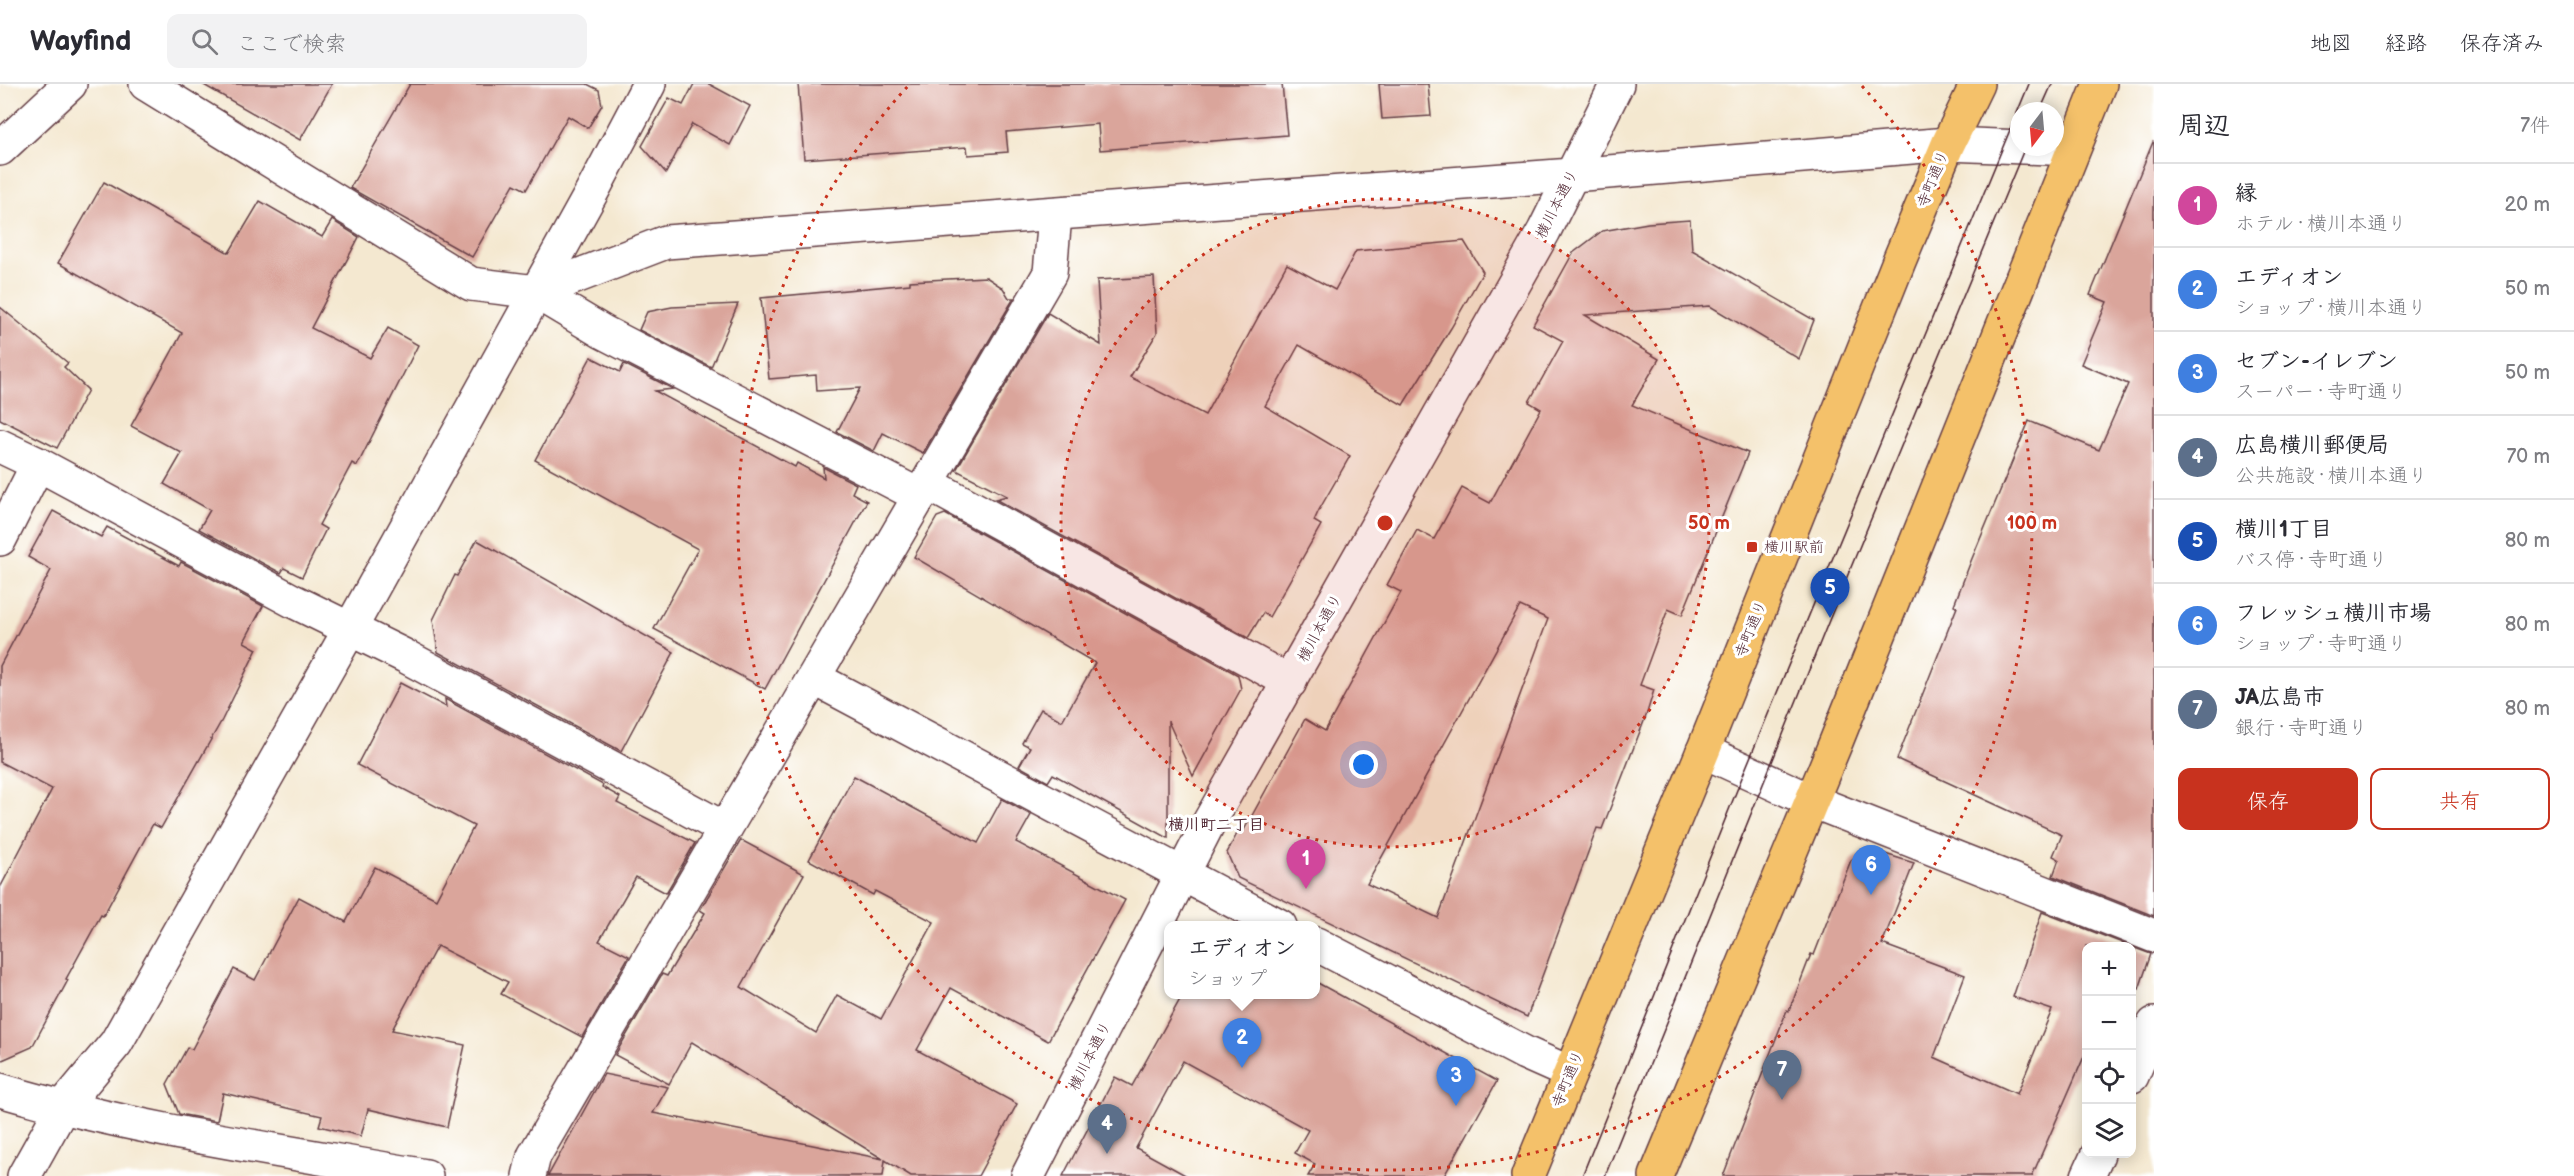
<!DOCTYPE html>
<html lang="ja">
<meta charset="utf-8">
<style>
:root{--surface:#fff;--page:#f2f2f3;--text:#2b2b33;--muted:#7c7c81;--line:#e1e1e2;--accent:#c8321e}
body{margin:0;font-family:"Balsamiq Sans","Klee One",sans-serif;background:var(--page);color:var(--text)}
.controls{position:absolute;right:18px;bottom:18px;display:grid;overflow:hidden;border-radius:12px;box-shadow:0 3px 15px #0003}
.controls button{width:54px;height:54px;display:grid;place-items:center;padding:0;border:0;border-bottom:2px solid var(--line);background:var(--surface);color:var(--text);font:30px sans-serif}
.compass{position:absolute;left:2010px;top:18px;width:54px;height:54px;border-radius:50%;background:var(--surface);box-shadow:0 3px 15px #0003;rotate:196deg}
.you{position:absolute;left:1364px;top:681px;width:21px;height:21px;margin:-15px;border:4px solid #fff;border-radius:50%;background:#1a73e8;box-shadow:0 0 0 9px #1a73e833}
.badge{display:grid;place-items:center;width:39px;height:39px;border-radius:50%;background:var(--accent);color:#fff;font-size:20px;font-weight:700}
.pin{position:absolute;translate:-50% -50px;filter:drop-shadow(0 2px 3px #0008)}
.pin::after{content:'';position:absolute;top:32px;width:21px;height:18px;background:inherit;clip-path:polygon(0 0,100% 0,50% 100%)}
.popup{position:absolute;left:1164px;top:837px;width:156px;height:78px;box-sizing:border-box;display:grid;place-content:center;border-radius:12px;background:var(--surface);filter:drop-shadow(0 2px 4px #0005);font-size:20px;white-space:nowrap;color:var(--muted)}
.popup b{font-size:22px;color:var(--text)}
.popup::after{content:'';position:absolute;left:50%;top:100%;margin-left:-12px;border:12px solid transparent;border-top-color:var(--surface)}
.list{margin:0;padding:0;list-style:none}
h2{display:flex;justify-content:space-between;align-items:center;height:78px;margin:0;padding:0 24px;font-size:26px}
h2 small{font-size:20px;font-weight:400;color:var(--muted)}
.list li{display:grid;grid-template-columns:39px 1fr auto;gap:18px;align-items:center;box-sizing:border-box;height:84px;padding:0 24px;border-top:2px solid var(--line)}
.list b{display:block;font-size:22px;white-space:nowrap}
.list p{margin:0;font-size:20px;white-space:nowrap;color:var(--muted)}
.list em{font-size:20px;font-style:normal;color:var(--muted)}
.actions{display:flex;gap:12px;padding:18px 24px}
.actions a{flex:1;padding:14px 0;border:2px solid var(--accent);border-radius:12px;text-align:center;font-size:21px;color:var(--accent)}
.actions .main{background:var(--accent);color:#fff}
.icon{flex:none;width:33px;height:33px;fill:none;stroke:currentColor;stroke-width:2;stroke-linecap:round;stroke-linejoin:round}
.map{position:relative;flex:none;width:2154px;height:1092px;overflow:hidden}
header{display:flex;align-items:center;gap:36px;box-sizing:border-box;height:84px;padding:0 30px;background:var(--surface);border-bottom:2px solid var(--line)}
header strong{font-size:28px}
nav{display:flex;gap:33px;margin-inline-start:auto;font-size:21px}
.search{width:420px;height:54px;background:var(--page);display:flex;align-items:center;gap:15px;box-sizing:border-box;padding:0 21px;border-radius:12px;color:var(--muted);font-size:22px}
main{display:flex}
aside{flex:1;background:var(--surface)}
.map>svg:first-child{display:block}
.building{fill:#daa59b;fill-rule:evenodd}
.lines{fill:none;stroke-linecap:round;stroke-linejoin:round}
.minor-casing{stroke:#643d44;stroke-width:36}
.highway-casing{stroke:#643d44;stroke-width:36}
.minor{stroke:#fff;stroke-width:33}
.highway{stroke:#f4c16a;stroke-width:33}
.tram{stroke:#4a1f2b;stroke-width:1.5}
.ring{fill:none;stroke:#c8321e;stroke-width:3;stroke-dasharray:3 6}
.poi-dot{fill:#c8321e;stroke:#fff;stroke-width:2}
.labels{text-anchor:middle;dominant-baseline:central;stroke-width:6;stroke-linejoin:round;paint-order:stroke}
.street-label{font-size:15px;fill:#4a1f2b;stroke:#fff}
.poi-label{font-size:15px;fill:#4a1f2b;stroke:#fff;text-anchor:start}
.neighbourhood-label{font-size:16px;font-weight:bold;fill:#4a1f2b;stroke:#fff}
.centre{fill:#c8321e;stroke:#fff;stroke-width:3}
.ring-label{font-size:18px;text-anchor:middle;font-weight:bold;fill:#c8321e;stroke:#fff;stroke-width:6;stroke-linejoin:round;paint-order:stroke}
</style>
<header>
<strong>Wayfind</strong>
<div class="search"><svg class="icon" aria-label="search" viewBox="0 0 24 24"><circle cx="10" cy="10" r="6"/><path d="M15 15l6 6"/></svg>ここで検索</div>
<nav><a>地図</a><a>経路</a><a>保存済み</a></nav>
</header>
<main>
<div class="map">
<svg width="2154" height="1092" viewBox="0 0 2154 1092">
<rect width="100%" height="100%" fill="#fff"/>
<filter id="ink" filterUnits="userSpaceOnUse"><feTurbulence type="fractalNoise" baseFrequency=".0167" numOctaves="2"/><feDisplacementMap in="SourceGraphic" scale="12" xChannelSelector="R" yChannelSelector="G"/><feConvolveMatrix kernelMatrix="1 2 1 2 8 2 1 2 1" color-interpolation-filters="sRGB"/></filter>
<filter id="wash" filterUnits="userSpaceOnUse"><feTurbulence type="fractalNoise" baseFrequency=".008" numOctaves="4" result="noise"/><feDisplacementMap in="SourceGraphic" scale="24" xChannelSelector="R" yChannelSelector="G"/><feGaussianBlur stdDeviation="1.35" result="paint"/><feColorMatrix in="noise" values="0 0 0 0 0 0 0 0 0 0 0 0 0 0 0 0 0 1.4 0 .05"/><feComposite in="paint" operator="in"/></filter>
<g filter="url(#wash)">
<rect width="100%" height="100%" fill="#f4e8d0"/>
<g id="blocks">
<g class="building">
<polygon points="202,0 332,0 300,56"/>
<polygon points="410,0 587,0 599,6 602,21 588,44 568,32 526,106 514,100 472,173 350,104"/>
<polygon points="694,0 709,0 750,22 730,61 692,40 666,89 642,62 669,14 683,21"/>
<polygon points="798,0 1282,0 1287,51 1100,66 1098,40 1006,48 1008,68 968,71 967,63 804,75"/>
<polygon points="1379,0 1428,0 1431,32 1382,35"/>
<polygon points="2153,58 2154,59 2154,832 2053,792 2059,775 2053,772 2062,751 1897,675 1957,523 1954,521 1971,477 2029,337 2099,366 2128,300 2081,280 2107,218 2090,211"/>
<polygon points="104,98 229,169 260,117 322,153 332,136 359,153 311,244 370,274 388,244 418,261 357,382 352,379 319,441 326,445 302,493 284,484 281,489 199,445 210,426 164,400 182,369 131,342 182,249 58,179"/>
<path d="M1690,136L1692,166L1814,236L1799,275L1710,222L1585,231L1659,275L1632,321L1748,369L1682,531L1668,525L1640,601L1654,606L1646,632L1602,745L1597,744L1527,933L1238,794L1227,769L1240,744L1244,746L1305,635L1325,647L1401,508L1387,501L1417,446L1434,455L1462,404L1490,419L1541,325L1529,318L1563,257L1533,241L1573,169L1602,147L1648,139ZM1520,522L1548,535L1438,834L1367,800Z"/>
<polygon points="1464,157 1483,188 1451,244 1403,321 1299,261 1265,322 1350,372 1319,426 1314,437 1321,441 1269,533 1263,529 1248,554 995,415 1007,412 956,386 1048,229 1101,261 1097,196 1154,193 1157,249 1130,293 1205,331 1287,180 1335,206 1356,167"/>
<polygon points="986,193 1003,204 1009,214 1014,214 923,369 883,349 874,367 837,348 860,304 817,307 816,291 769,295 761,214 910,200 910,197"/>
<polygon points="738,220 711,283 639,246 647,228 672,223"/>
<polygon points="0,223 68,279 64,283 88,306 57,364 0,335"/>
<polygon points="591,273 620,288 624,280 673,305 655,307 795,383 797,379 824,394 823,383 856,400 852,409 867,417 765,605 654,545 698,465 535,376"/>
<polygon points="53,427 101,453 107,443 179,482 181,478 263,522 244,558 257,565 222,636 161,744 153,740 103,832 101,831 66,895 68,896 32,963 0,977 0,804 52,705 0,678 0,582 51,486 28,473"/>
<polygon points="945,430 1238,591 1241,605 1193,692 1168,637 1168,754 1053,690 1048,698 1019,682 1030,663 1022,659 1041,625 1062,637 1095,579 914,473 937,433"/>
<polygon points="477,456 674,568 621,667 438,568 433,536 455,491 457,492"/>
<polygon points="400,599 446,623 445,615 603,701 602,703 620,713 617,719 695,759 666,809 636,793 599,857 629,872 582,953 501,910 508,898 437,862 392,946 465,961 447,1043 368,1025 361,1052 319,1042 322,1032 223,1009 217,1037 179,1030 167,1000 187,964 192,965 234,885 255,896 299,813 346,838 375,783 436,815 474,742 357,681"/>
<polygon points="854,692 978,759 1002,715 1031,731 1016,758 1125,816 1048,957 951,904 917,966 1017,1020 978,1092 911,1092 885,1076 883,1092 548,1092 604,990 668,1003 653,1029 883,1075 692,958 669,1000 615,971 662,890 667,892 705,829 700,826 741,756 804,790 741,903 816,949 837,911 881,935 934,838 875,807 873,811 809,776"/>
<polygon points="1869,765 1914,779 1882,860 1965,891 1934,973 2017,1010 2052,926 2013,913 2042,828 2130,862 2086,862 2086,968 2032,1092 1723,1092 1787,926 1789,927 1811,870 1814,871 1851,776"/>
<polygon points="2132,863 2151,870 2139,905 2132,903"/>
<polygon points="1316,898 1497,997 1444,1092 1308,1092 1315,1080 1295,1069 1308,1046 1183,977 1136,1064 1187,1092 1063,1092 1115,993 1132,1002 1183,910 1316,910"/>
</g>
</g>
</g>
<g filter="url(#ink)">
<use href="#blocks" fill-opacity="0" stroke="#643d44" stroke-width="1.5"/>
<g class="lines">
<g class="minor-casing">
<g id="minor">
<polyline points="146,0 471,200 536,208 603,248 920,412"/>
<polyline points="0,65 70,0"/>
<polyline points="536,208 666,158 1572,91 1948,60 2072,65"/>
<polyline points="0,362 38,380 293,517 405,572 725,745"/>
<polyline points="927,399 1290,598"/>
<polyline points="0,455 38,380"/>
<polyline points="814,594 1280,842"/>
<polyline points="1703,667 1812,717 2154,852"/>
<polyline points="1316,860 1525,969 1570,989"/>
<polyline points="2132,992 2154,940"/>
<path d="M0,1006C139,1047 284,1067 426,1092"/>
<polyline points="24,1092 62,1024 116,959 350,545 593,106 649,0"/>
<polyline points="529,1092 534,1072 1050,189 1055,131"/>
<polyline points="1028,1092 1207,742 1544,147 1617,0"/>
<polyline points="2088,1092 2098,1070"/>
</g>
</g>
<g class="highway-casing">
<g id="highway">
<polyline points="1528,1092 1703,667 1899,177 1948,60 1977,0"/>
<polyline points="1656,1092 1836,658 2100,0"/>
</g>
</g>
<use href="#minor" class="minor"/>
<use href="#highway" class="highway"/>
<g class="tram">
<polyline points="2040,27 2052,0"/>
<polyline points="1582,1092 1745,686 2029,0"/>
<polyline points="1605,1092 1830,534 2025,63"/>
</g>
</g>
</g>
<circle cx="1385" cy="439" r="324" fill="#c8321e" fill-opacity=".12"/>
<g class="ring">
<circle cx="1385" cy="439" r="324"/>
<path d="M1862 2A647 647 0 1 1 908 2"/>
</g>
<rect class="poi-dot" x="1746" y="457" width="12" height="12" rx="3"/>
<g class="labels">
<g class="street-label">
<text transform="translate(1933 95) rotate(-68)">寺町通り</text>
<text transform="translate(1557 120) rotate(-63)">横川本通り</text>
<text transform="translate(1320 544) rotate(-61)">横川本通り</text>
<text transform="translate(1751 545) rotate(-68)">寺町通り</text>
<text transform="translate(1090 972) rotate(-63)">横川本通り</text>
<text transform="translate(1568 995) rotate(-68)">寺町通り</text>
</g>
<g class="poi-label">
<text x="1764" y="463">横川駅前</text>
</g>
<g class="neighbourhood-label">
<text x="1216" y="741">横川町二丁目</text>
</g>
</g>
<circle cx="1385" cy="439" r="9" class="centre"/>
<g class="ring-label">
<text x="1709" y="445">50 m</text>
<text x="2032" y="445">100 m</text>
</g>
</svg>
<div class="controls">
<button>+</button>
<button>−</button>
<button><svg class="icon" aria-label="locate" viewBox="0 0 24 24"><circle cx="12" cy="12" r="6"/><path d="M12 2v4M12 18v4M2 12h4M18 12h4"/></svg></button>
<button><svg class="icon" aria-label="layers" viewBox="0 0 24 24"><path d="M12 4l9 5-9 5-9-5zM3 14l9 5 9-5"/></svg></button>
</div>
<svg class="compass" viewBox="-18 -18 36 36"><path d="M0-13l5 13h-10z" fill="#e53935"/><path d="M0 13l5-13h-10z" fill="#7c7c81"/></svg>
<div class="you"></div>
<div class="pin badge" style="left:1306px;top:805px;background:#d1479c">1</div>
<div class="pin badge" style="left:1242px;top:984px;background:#3f7fe0">2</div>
<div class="popup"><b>エディオン</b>ショップ</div>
<div class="pin badge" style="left:1456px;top:1022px;background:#3f7fe0">3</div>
<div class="pin badge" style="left:1107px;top:1070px;background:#5c6f8a">4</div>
<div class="pin badge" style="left:1830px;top:534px;background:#1a4fb4">5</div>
<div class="pin badge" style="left:1871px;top:811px;background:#3f7fe0">6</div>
<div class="pin badge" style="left:1782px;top:1016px;background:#5c6f8a">7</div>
</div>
<aside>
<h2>周辺<small>7件</small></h2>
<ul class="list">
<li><span class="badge" style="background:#d1479c">1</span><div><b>縁</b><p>ホテル · 横川本通り</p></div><em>20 m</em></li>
<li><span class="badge" style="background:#3f7fe0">2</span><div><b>エディオン</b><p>ショップ · 横川本通り</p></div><em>50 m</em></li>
<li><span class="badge" style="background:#3f7fe0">3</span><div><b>セブン-イレブン</b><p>スーパー · 寺町通り</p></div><em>50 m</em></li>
<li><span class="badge" style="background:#5c6f8a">4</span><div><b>広島横川郵便局</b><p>公共施設 · 横川本通り</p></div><em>70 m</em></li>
<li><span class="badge" style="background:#1a4fb4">5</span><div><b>横川1丁目</b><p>バス停 · 寺町通り</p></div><em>80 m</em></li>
<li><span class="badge" style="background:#3f7fe0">6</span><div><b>フレッシュ横川市場</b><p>ショップ · 寺町通り</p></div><em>80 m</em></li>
<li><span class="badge" style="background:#5c6f8a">7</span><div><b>JA広島市</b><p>銀行 · 寺町通り</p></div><em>80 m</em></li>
</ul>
<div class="actions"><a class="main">保存</a><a>共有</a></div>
</aside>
</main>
